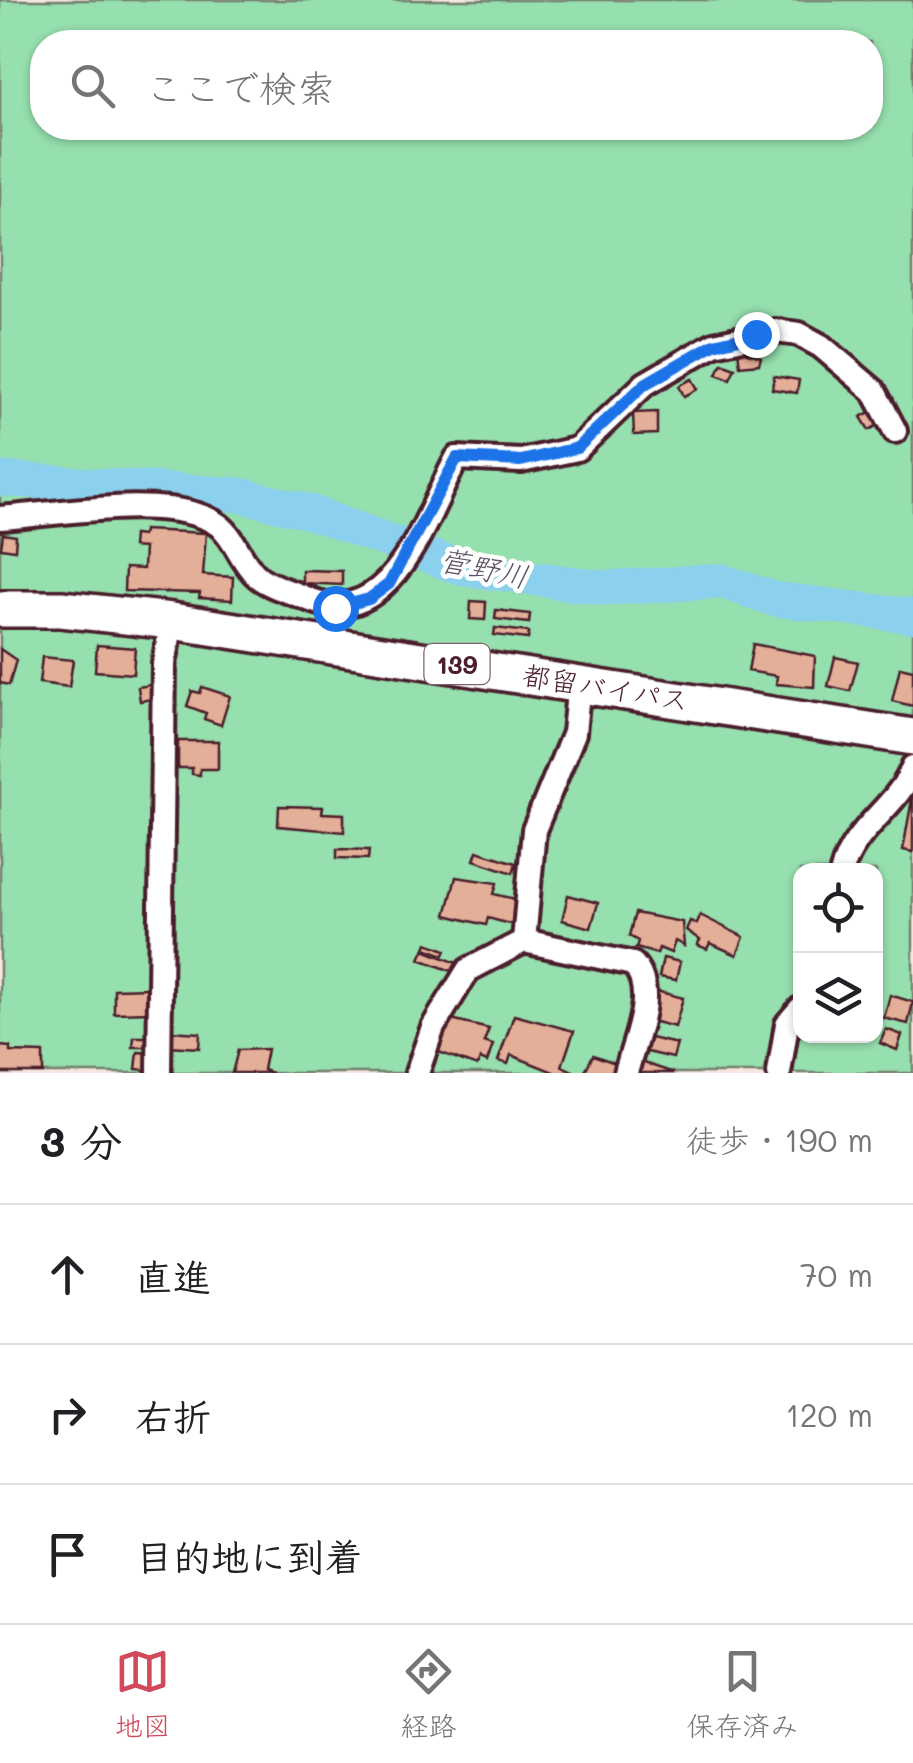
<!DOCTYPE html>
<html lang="ja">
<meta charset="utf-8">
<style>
:root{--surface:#fff;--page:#f6f6f6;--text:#202124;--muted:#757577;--line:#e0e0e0;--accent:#d1495b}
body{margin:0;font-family:Mali,"Klee One",sans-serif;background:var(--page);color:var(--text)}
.controls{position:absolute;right:30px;bottom:30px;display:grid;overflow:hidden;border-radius:20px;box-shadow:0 2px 8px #0004}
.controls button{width:90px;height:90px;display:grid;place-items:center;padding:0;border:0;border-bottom:2px solid var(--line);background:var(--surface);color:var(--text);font:50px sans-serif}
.stop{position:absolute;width:30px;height:30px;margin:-22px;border:8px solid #1a73e8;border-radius:50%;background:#fff}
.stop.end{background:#1a73e8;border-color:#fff;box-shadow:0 2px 10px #0008}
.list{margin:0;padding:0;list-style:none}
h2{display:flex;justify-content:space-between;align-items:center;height:130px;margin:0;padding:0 40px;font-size:42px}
h2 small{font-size:32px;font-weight:400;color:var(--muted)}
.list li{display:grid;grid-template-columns:65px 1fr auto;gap:30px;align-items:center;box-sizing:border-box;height:140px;padding:0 40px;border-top:2px solid var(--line)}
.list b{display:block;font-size:38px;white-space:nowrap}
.list em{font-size:32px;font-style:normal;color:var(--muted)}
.icon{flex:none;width:55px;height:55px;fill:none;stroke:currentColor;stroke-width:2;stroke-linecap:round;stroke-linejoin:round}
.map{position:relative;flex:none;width:913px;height:1073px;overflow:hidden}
.search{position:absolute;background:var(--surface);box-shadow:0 2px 8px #0004;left:30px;right:30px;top:30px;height:110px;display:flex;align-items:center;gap:25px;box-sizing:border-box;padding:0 35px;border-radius:40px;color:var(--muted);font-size:38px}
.sheet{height:550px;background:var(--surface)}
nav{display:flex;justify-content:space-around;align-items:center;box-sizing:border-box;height:140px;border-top:2px solid var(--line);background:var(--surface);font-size:28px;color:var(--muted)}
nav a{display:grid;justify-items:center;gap:5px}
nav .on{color:var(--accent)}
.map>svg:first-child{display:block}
.green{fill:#96dfae;stroke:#707f6c;stroke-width:2.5;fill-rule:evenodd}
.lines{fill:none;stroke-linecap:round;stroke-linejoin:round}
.river{stroke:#8bd0ec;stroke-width:35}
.building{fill:#e4af99;stroke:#4a1f2b;stroke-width:2.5}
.minor-casing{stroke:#4a1f2b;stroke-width:30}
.trunk-casing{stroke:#4a1f2b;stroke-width:42}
.minor{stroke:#fff;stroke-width:22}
.trunk{stroke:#fff;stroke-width:35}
.route{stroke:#1a73e8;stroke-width:12}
.labels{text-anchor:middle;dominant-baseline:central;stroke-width:9;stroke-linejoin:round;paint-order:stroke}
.shield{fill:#fff;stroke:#80626b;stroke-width:2.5}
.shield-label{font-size:25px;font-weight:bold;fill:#4a1f2b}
.street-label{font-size:28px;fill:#4a1f2b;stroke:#fff}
.water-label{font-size:30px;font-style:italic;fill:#5e5465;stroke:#fff}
</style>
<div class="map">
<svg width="913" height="1073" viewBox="0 0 913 1073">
<rect width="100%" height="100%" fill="#f7e7e0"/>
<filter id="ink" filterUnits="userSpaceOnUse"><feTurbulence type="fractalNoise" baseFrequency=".01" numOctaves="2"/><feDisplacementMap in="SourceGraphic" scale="20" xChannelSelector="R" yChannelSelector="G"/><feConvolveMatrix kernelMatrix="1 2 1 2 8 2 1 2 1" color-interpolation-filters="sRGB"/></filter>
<g filter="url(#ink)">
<path class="green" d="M0,0H913V1073H0ZM42,42H870V128H42ZM800,871H876V1036H800Z"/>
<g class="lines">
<polyline class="river" points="0,479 240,495 310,512 462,568 604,588 721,581 774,599 913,616"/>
</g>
<g class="building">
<polygon points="738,350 761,357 759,364 740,366"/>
<polygon points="722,363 735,368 730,379 717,374"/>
<polygon points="774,376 799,380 797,393 772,389"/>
<polygon points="692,379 698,389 684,396 679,386"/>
<polygon points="872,411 880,424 869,430 861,417"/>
<polygon points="657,412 657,434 634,435 633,413"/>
<polygon points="143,530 206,533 203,575 233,577 232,600 199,598 200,593 124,591 125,568 143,569 144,548 132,547 133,535 142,536"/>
<polygon points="3,534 16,536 15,550 1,548"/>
<polygon points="302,570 342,571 342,585 302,583"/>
<polygon points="471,601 486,602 485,620 470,619"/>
<polygon points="496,610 530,614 529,623 495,619"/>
<polygon points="495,628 529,632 528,639 494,635"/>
<polygon points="753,644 815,656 814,687 776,684 777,676 748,671"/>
<polygon points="97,645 135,648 133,674 95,671"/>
<polygon points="0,649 16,660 9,685 0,683"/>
<polygon points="42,657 73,660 69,687 39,683"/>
<polygon points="835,657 858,662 850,691 828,686"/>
<polygon points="900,667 913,670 913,706 892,701"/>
<polygon points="157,684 159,698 140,701 138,687"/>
<polygon points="202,687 230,696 221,725 204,719 206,713 187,706 192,691 200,693"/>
<polygon points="178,741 218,741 218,769 200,769 200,775 192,774 192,768 178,768"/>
<polygon points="912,799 913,799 913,852 903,850"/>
<polygon points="279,806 323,807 322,813 344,814 344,832 278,826"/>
<polygon points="337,849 369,850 368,859 337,858"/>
<polygon points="477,851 516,863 513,873 474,860"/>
<polygon points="456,877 497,883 494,894 520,900 513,925 488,918 486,925 446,915"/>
<polygon points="568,895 598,903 591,928 562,920"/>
<polygon points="635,913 682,922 684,946 675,941 671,953 659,948 657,954 636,948 638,941 629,936"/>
<polygon points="700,915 744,937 737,955 710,943 707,949 697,945 700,940 686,930 690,921 697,924"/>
<polygon points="427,943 446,950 444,955 425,948"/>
<polygon points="424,950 457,963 454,972 420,959"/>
<polygon points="663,958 680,962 676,980 659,977"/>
<polygon points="151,988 152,1012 114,1013 114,989"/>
<polygon points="656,991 683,998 675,1027 648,1020"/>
<polygon points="890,995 913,1002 908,1024 884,1018"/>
<polygon points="514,1015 574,1031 562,1066 577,1073 556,1073 511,1055 508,1064 498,1061"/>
<polygon points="447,1019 489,1029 484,1042 493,1045 487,1062 480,1059 477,1066 436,1051"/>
<polygon points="886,1029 902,1035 897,1050 880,1043"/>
<polygon points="169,1031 200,1033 199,1048 168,1046"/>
<polygon points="134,1037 153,1037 153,1047 133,1047"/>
<polygon points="646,1037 677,1044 673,1058 643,1051"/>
<polygon points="0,1046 10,1047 10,1052 43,1053 43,1073 0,1073"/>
<polygon points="267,1049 263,1070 272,1073 232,1073 238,1050"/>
<polygon points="138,1052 156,1053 154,1071 136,1069"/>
<polygon points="593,1055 621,1065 618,1073 584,1073"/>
<polygon points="638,1061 674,1073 635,1073"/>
</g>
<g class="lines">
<g class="minor-casing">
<g id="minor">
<path d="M0,518C58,514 143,498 198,515C236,527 232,550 255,574C265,585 289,591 303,597C391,637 424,519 457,458L521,461L577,449L645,384L714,344L776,331L799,334L821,346L874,391L895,431"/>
<path d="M842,871C853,828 898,807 913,767"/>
<polyline points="524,941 534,830 574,733 579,682"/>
<polyline points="159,1073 164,664 172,621"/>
<path d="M417,1073L433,1027L468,970L524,941L633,964C658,992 634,1040 626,1073"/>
<polyline points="779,1073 787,1024 800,1009"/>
</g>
</g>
<g class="trunk-casing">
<polyline id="trunk" points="0,609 61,609 172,621 913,737"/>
</g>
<use href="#minor" class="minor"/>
<use href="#trunk" class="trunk"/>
</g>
</g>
<g class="lines" filter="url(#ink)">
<polyline class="route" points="335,608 369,599 389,584 457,458 521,461 577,448 645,384 714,344 756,334"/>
</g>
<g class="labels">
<rect class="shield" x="424.5" y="644" width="65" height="40" rx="8"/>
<g class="shield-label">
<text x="457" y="664">139</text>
</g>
<g class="street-label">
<text transform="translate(606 687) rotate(9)">都留バイパス</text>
</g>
<g class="water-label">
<text transform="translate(484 567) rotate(12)">菅野川</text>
</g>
</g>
</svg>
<div class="controls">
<button><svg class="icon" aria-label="locate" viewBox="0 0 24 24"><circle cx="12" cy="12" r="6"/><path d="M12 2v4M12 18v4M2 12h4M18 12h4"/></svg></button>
<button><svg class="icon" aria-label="layers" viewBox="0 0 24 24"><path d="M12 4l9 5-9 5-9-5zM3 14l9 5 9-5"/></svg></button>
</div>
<div class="stop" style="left:335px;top:608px"></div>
<div class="stop end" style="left:756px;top:334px"></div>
<div class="search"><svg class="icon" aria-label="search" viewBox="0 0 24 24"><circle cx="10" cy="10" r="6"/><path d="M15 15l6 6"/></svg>ここで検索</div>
</div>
<section class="sheet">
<h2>3 分<small>徒歩 · 190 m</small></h2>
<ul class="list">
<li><svg class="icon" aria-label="ahead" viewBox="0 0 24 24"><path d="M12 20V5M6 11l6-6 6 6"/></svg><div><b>直進</b></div><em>70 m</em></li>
<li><svg class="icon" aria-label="right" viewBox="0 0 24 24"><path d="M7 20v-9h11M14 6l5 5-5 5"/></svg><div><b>右折</b></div><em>120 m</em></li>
<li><svg class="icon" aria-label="arrive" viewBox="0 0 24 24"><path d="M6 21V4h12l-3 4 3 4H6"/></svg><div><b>目的地に到着</b></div></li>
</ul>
</section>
<nav>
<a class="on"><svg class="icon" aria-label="map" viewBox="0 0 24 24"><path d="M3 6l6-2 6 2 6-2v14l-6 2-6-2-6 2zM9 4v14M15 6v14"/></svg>地図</a>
<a><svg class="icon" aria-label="directions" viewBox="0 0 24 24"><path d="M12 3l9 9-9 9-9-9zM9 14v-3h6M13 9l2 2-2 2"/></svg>経路</a>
<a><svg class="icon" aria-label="saved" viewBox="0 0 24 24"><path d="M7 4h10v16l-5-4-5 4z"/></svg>保存済み</a>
</nav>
